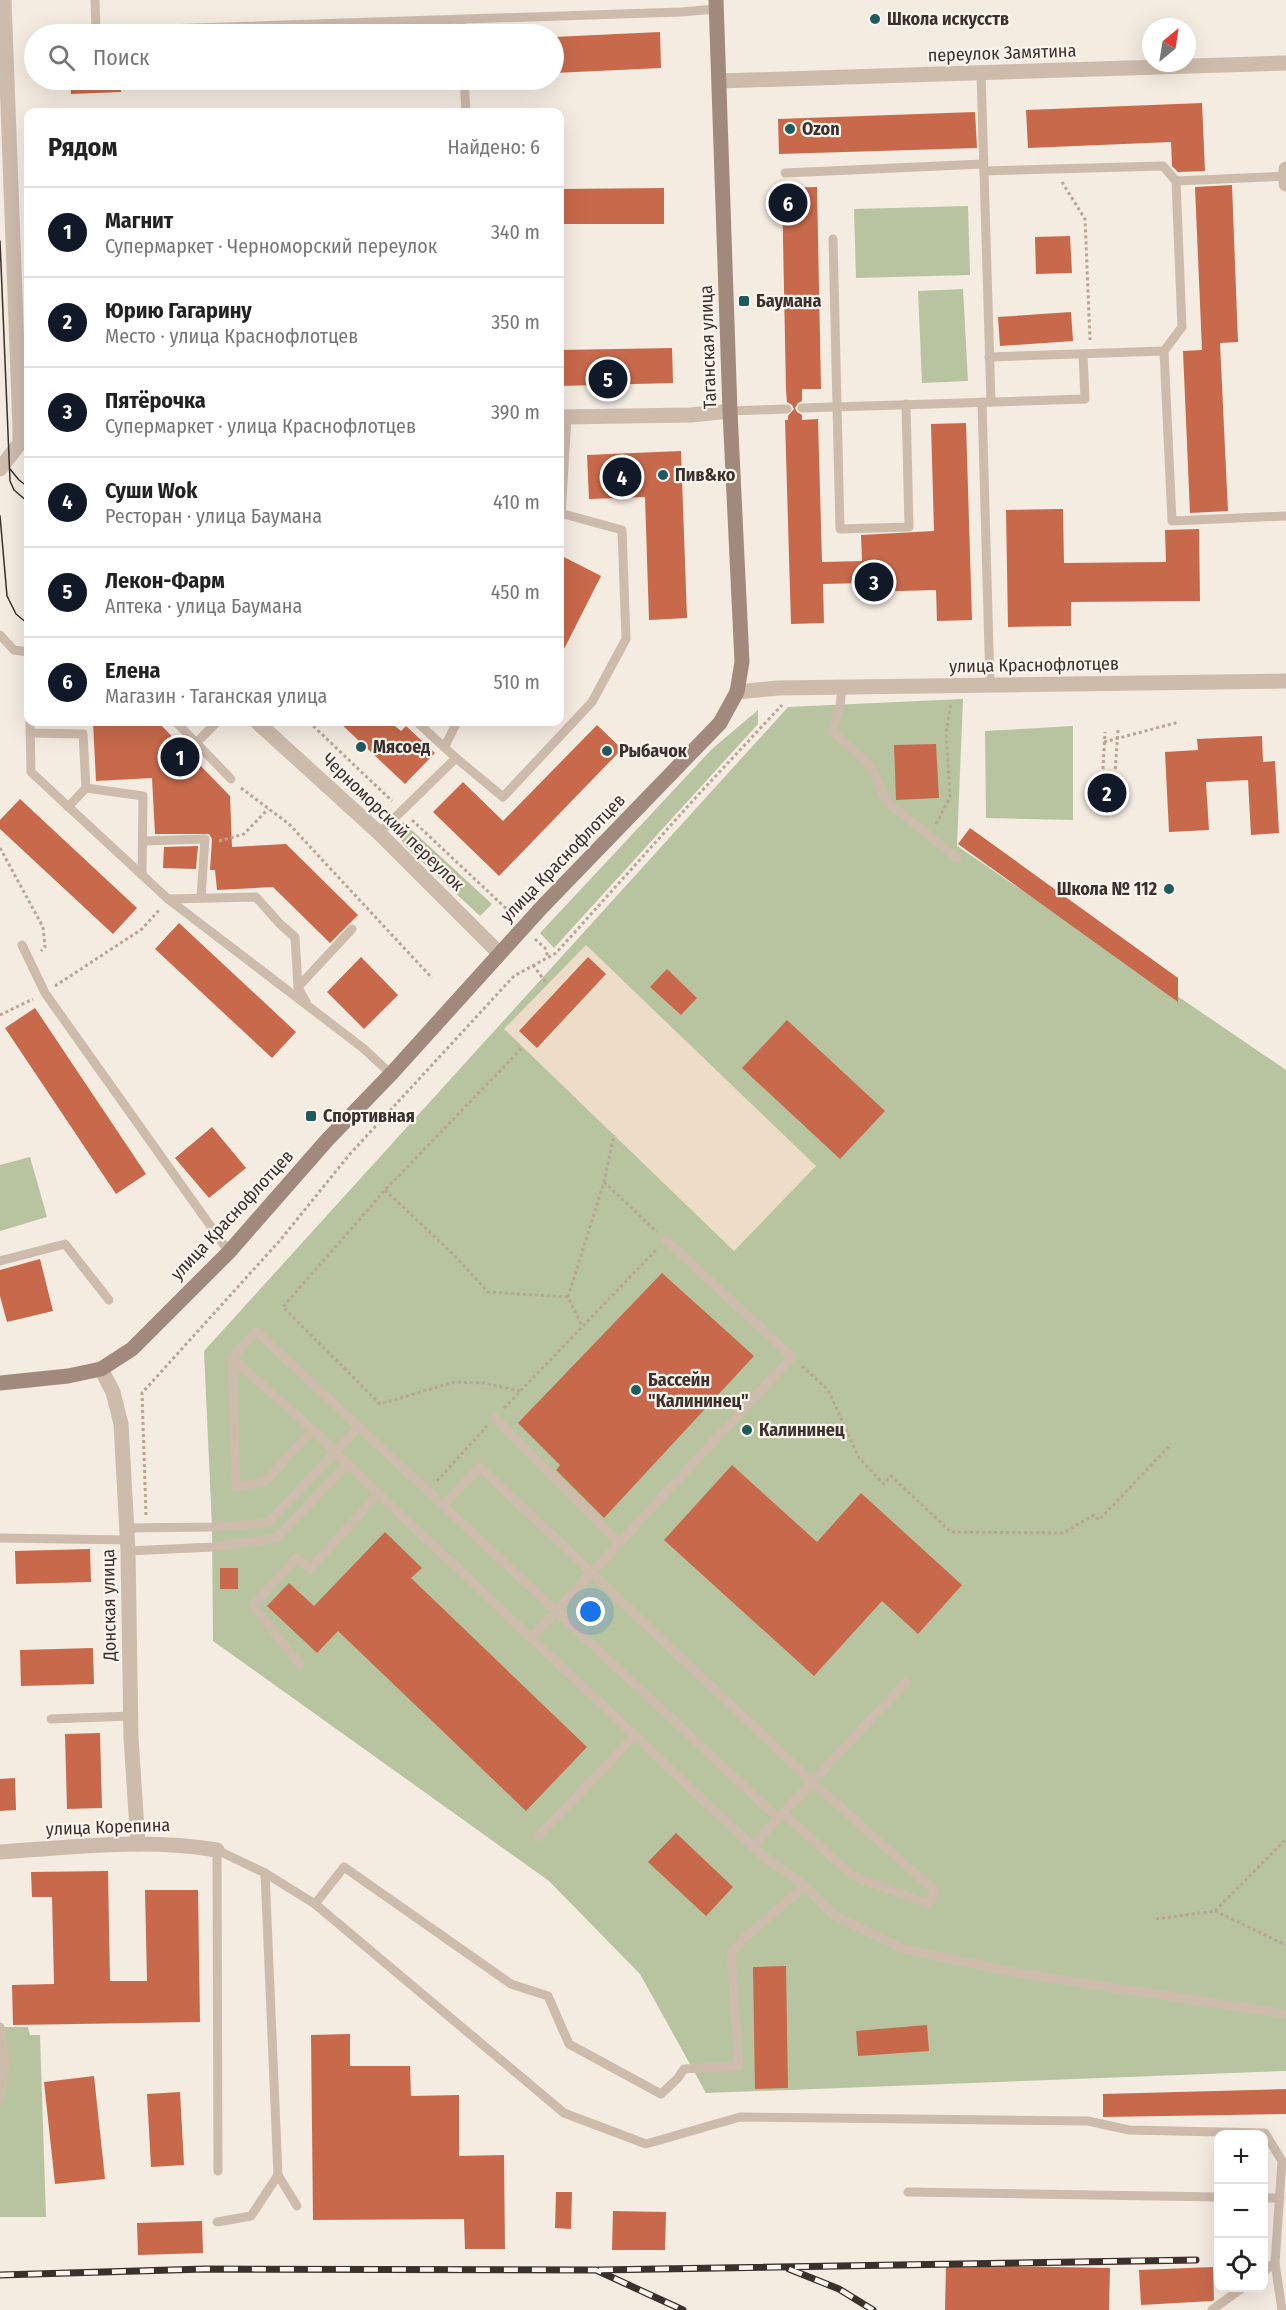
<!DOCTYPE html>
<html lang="ru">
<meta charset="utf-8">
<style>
:root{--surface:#fff;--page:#f2f2f2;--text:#222;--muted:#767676;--line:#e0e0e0;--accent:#111827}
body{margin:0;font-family:"Fira Sans Condensed",sans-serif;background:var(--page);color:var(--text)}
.controls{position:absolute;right:18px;bottom:18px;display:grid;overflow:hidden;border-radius:12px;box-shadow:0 6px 24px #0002}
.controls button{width:54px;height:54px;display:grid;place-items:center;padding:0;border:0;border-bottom:2px solid var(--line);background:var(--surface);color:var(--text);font:30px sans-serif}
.compass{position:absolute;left:1142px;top:18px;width:54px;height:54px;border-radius:50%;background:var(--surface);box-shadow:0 6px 24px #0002;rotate:30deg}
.you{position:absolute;left:591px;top:1612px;width:21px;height:21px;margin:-15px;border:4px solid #fff;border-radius:50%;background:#1a73e8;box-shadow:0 0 0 9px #1a73e833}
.badge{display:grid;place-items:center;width:39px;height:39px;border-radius:50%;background:var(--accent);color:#fff;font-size:20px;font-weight:700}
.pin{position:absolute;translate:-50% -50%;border:3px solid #fff;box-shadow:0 2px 6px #0006}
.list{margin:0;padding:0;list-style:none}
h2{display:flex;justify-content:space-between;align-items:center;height:78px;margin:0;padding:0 24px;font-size:26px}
h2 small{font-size:20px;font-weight:400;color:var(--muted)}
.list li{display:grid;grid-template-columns:39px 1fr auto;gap:18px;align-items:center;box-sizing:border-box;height:90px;padding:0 24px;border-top:2px solid var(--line)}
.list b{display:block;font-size:22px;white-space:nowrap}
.list p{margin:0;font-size:20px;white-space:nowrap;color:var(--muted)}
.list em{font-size:20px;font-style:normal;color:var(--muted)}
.icon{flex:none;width:33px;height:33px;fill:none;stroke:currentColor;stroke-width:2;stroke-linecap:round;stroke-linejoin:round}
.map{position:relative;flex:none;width:1286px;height:2310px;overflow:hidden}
.search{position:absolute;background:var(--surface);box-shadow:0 6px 24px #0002;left:24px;top:24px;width:540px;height:66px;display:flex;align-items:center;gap:15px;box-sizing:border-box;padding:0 21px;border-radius:33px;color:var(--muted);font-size:22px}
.panel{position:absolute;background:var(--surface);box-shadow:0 6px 24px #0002;left:24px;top:108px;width:540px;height:618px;border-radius:12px}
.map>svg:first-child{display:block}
.green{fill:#b8c4a0}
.plaza{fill:#ecdcc8}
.building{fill:#c8694b}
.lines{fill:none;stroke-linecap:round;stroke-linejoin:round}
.path{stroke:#b9a596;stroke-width:3;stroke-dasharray:3 3;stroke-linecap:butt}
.lane{stroke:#cdbbac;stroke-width:9}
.street{stroke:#cdbbac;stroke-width:15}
.secondary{stroke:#a18a7d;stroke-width:15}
.tram{stroke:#3b302b;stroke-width:1.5}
.rail-casing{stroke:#3b302b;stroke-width:7}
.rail{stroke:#fbf5ee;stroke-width:4.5;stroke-dasharray:14;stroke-linecap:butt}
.poi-dot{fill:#1f5a5e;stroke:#fbf5ee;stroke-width:2}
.labels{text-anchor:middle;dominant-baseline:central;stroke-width:4.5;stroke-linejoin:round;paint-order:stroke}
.poi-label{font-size:18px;font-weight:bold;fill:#3b302b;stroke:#fbf5ee;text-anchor:start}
.street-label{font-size:18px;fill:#3b302b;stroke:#fbf5ee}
</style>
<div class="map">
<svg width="1286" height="2310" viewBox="0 0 1286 2310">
<rect width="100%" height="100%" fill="#f4ebe1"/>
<g class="green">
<polygon points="968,206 970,275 856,278 854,209"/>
<polygon points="963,289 968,381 922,383 918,291"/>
<polygon points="963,699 957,846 1286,1070 1286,2071 706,2093 640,1974 549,1881 213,1641 212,1527 204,1351 788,707"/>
<polygon points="758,710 758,724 554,948 540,933 712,749"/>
<polygon points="1073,726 1073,820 986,818 985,731"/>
<path d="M403,822L492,904L480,916L404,845C400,836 396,830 403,822Z"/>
<polygon points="30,1157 47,1217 0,1231 0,1165"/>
<polygon points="0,2027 28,2027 30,2035 40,2035 46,2217 0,2217"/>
</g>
<polygon class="plaza" points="586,945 816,1166 734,1251 504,1029"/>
<g class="building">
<polygon points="660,32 661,68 554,73 554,37"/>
<polygon points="70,80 121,80 121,92 71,94"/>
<polygon points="1202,103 1205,171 1178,172 1172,166 1171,142 1028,148 1026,110"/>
<polygon points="975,112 977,148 779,154 778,119"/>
<polygon points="1232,185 1238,342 1220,343 1228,511 1190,513 1183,351 1202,350 1195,187"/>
<polygon points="817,187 821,389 802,389 802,401 798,403 795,408 797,412 802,415 802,420 818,419 822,562 862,561 861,535 934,531 931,424 966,423 972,620 937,621 936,590 864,592 863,583 823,584 824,623 791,624 785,420 788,420 788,416 794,409 792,405 787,402 786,390 782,188"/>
<polygon points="664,188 664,224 560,224 560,189"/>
<polygon points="1070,236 1072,273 1036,274 1035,237"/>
<polygon points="1071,312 1073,341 1000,346 998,317"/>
<polygon points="672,348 673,383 560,386 560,350"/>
<polygon points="681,451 687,618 649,620 645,497 589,499 587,455"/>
<polygon points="1063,509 1064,563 1166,562 1165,530 1199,529 1200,601 1071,602 1071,626 1008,627 1006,510"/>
<polygon points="560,555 601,576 560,657"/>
<polygon points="93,722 158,722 230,796 232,847 286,844 358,915 330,943 273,887 217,890 215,870 210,870 212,839 209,834 155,834 152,778 96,781"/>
<polygon points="339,722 390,722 401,731 406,726 435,753 405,784"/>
<polygon points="597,725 622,749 499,876 433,812 463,782 503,821"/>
<polygon points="1262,736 1263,762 1275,761 1279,833 1251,835 1248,780 1206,782 1209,830 1169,832 1165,752 1198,750 1197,739"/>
<polygon points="936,744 939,798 896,800 894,745"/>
<polygon points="20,799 137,908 113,934 0,829 0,820"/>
<polygon points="970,828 1178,978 1178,1002 958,844"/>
<polygon points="198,846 196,869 163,868 164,847"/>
<polygon points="179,923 296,1032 272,1058 155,949"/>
<polygon points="361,957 398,995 364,1029 327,992"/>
<polygon points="588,957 606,974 537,1048 519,1031"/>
<polygon points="667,969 697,998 681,1015 650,987"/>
<polygon points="35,1008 146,1174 116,1194 5,1028"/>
<polygon points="787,1020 885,1111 840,1159 742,1068"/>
<polygon points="212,1127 246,1168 209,1198 175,1158"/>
<polygon points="40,1259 53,1311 7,1322 0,1296 0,1270"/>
<polygon points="662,1273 754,1356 604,1518 556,1470 560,1465 518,1423"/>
<polygon points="732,1465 817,1542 861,1493 962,1585 918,1634 882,1601 814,1676 664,1540"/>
<polygon points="385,1532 422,1568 411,1578 587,1747 526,1811 338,1631 317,1653 267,1606 289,1583 314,1606"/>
<polygon points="90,1549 91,1582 16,1584 15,1551"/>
<rect x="220" y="1568" width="18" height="21"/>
<polygon points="93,1648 94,1684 21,1686 20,1650"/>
<polygon points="100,1733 102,1808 67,1809 65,1734"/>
<polygon points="15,1778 16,1810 0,1811 0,1779"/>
<polygon points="676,1833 733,1887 706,1916 648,1862"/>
<polygon points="108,1871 110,1981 147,1981 145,1890 198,1890 200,2022 13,2025 12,1985 54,1984 52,1897 32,1897 31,1872"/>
<polygon points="786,1966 788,2088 755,2089 753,1967"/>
<polygon points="927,2025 929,2051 858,2056 856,2031"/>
<polygon points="350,2034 350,2066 410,2066 411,2096 459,2095 459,2156 504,2155 505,2249 465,2249 464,2219 313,2220 311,2035"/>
<polygon points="94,2076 105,2179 55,2184 44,2082"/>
<polygon points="1286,2089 1286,2114 1103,2117 1103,2094"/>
<polygon points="180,2092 184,2165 151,2167 147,2094"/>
<polygon points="556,2192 572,2192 571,2229 555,2228"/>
<polygon points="613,2211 666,2212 665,2250 612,2250"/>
<polygon points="202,2221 203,2253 138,2255 137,2223"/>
<polygon points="946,2265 1110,2268 1109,2310 945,2310"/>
<polygon points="1213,2267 1214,2300 1212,2301 1141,2305 1139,2270"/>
</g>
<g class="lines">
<g class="path">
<polyline points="1062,182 1085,219 1090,340"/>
<polyline points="309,722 392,801"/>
<polyline points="1104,742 1179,722"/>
<polyline points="1102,787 1105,732"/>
<polyline points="1114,787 1118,730"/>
<polyline points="241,788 289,824 432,978"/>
<polyline points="412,820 512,914"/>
<polyline points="936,824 950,797 946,732 951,703"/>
<polyline points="219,841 244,834 268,809"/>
<polyline points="0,848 43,927 45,947 41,951"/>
<polyline points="535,939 545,948 548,957"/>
<polyline points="533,965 547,984"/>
<polyline points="55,986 142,929 160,909"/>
<polyline points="0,1015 33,999"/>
<polyline points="604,1182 657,1232"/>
<polyline points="385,1190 454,1255 488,1292 568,1297"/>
<polyline points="581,1324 568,1297 604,1182 614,1135"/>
<polyline points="802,1366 828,1390 859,1458 884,1484 891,1476 951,1532 1063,1533 1094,1515 1099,1520 1171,1444"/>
<polyline points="520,1391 484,1383 454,1382 380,1404 283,1307 385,1190 523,1047"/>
<polyline points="504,1408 657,1249"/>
<polyline points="437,1481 487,1426"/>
<polyline points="146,1515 142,1393 282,1238 349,1155 514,976 556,953 566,942 698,795 782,705"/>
<polyline points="1215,1911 1286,1945"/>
<polyline points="1156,1919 1215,1911 1286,1839"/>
</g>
<g class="lane">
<polyline points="95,0 96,31"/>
<polyline points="461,20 462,34"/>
<polyline points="71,32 681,12 716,9"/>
<polyline points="981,73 991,402"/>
<polyline points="464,80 466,112"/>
<polyline points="984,171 1163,166 1176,181 1182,327 1164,351 1172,521 1286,516"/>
<polyline points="785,173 983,164"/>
<polyline points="1176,181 1286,176"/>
<polyline points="833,239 840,529 909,527 906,404"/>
<polyline points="989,357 1164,351"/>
<polyline points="982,402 990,685"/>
<polyline points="802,408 1085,399 1083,354"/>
<polyline points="730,411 787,409"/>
<polyline points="561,516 567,417"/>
<polyline points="0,635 14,650 28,652"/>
<polyline points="842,687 840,706 832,731 870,765 887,802 957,858"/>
<polyline points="30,722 31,772 168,899 363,1048 391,1074"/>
<polyline points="176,722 231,779"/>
<polyline points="417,722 456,758 503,797 592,702 626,639 622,530 560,513"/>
<polyline points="30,733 83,734 86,788"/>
<polyline points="197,742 217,722"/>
<polyline points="445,746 457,722"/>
<polyline points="68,807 86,788 143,796 142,875"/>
<polyline points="379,833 456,758"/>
<polyline points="144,841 205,839 201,897"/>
<polyline points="168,899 256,897 280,924 295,937 298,987 306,1002"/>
<polyline points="22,945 45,993 229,1252"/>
<polyline points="298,987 352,929"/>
<polyline points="0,1261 65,1244 109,1300"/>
<polyline points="232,1358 313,1430"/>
<polyline points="495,1418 618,1542"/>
<polyline points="347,1464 313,1430 264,1482 236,1487 232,1358 256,1331 778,1818"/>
<polyline points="443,1505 480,1467 812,1782 935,1891 929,1904 853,1876 783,1813"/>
<polyline points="127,1528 212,1527 268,1523 359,1427"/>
<polyline points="0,1538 128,1540"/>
<polyline points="128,1551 213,1547 277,1538 347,1464 757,1851 805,1886 835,1916 904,1949 1017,1973 1286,2014"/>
<polyline points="531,1638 792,1357 666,1240"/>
<polyline points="300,1665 253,1605 297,1558 310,1569 378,1494"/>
<polyline points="51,1719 131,1716"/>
<polyline points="538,1837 635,1735"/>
<polyline points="752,1846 906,1682"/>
<polyline points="265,1873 278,2175 297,2206"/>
<polyline points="315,1904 344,1867 511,1984 548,1996 569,2044 661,2094 678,2078 684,2069 739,2066 731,1954 743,1939 805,1886"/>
<polyline points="0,2027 5,2062 0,2099"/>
<polyline points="218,2171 217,1850 265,1873 315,1904 564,2113 646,2144 740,2117 1088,2121 1129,2130 1265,2133 1282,2161 1275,2263 1264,2271"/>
<polyline points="908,2192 1218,2197"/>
<polyline points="1264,2198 1280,2198"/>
<polyline points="217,2222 251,2216 278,2175"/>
<polyline points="1275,2263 1282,2310"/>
<polyline points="1212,2310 1242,2288"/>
</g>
<g class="street">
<polyline points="720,81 1286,63"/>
<polyline points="1286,169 1286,184"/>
<polyline points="560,417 691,415 730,411"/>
<polyline points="0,469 20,443 20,429 4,0"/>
<polyline points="737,692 778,688 1286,681"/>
<polyline points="257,722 379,833 499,953"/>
<polyline points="101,1369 113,1392 121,1424 128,1551 131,1738 138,1844"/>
<path d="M0,1852C72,1847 145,1838 217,1850"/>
</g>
<polyline class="secondary" points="0,1383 68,1376 101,1369 132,1349 229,1252 328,1139 391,1074 542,907 720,723 737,692 742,662 730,411 716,0"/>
<g class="tram">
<polyline points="0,241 10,481 14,490 28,502"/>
<polyline points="10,469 19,480 28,487"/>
<polyline points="0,516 7,596 16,614 28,624"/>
</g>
<g class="rail-casing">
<g id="rail">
<polyline points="789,2269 839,2289 873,2310"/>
<polyline points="599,2270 1196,2260"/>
<polyline points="0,2275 205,2269 596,2270 683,2310"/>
</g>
</g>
<use href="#rail" class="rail"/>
</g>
<g class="poi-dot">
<circle cx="875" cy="19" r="6"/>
<circle cx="790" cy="129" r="6"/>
<rect x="738" y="295" width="12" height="12" rx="3"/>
<circle cx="663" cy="475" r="6"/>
<circle cx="361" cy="747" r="6"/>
<circle cx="607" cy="751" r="6"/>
<circle cx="1169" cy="889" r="6"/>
<rect x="305" y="1110" width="12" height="12" rx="3"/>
<circle cx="636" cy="1390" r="6"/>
<circle cx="747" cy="1430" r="6"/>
</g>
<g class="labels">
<g class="poi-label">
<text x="887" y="19">Школа искусств</text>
<text x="802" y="129">Ozon</text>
<text x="756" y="301">Баумана</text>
<text x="675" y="475">Пив&amp;ко</text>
<text x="373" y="747">Мясоед</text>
<text x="619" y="751">Рыбачок</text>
<text x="1157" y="889" text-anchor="end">Школа № 112</text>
<text x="323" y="1116">Спортивная</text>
<text x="648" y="1380">Бассейн<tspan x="648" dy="21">"Калининец"</tspan></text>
<text x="759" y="1430">Калининец</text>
</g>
<g class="street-label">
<text transform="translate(1002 53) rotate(-2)">переулок Замятина</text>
<text transform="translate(708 347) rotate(-92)">Таганская улица</text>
<text transform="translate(1034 665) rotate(-1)">улица Краснофлотцев</text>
<text transform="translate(393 822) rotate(44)">Черноморский переулок</text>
<text transform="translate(563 858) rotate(-46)">улица Краснофлотцев</text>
<text transform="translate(232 1215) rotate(-47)">улица Краснофлотцев</text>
<text transform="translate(109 1605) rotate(-91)">Донская улица</text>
<text transform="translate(108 1827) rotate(-2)">улица Корепина</text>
</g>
</g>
</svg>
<div class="controls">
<button>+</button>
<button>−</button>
<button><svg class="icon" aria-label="locate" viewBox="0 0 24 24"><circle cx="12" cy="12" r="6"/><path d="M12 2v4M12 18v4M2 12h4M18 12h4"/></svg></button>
</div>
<svg class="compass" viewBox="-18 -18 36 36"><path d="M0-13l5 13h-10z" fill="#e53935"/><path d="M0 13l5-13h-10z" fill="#767676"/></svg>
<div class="you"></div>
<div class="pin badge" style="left:180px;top:757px">1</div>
<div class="pin badge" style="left:1107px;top:793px">2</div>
<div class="pin badge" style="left:874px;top:582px">3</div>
<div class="pin badge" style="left:622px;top:477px">4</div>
<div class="pin badge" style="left:608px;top:379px">5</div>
<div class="pin badge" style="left:788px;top:203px">6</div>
<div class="search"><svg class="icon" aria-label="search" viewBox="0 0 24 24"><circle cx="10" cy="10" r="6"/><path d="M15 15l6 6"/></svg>Поиск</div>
<section class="panel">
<h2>Рядом<small>Найдено: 6</small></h2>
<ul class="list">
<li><span class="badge">1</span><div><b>Магнит</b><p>Супермаркет · Черноморский переулок</p></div><em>340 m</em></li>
<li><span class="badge">2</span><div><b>Юрию Гагарину</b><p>Место · улица Краснофлотцев</p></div><em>350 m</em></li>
<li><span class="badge">3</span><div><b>Пятёрочка</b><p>Супермаркет · улица Краснофлотцев</p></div><em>390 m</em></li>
<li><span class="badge">4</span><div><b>Суши Wok</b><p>Ресторан · улица Баумана</p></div><em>410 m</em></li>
<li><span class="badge">5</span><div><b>Лекон-Фарм</b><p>Аптека · улица Баумана</p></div><em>450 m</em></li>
<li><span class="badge">6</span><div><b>Елена</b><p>Магазин · Таганская улица</p></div><em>510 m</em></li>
</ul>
</section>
</div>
